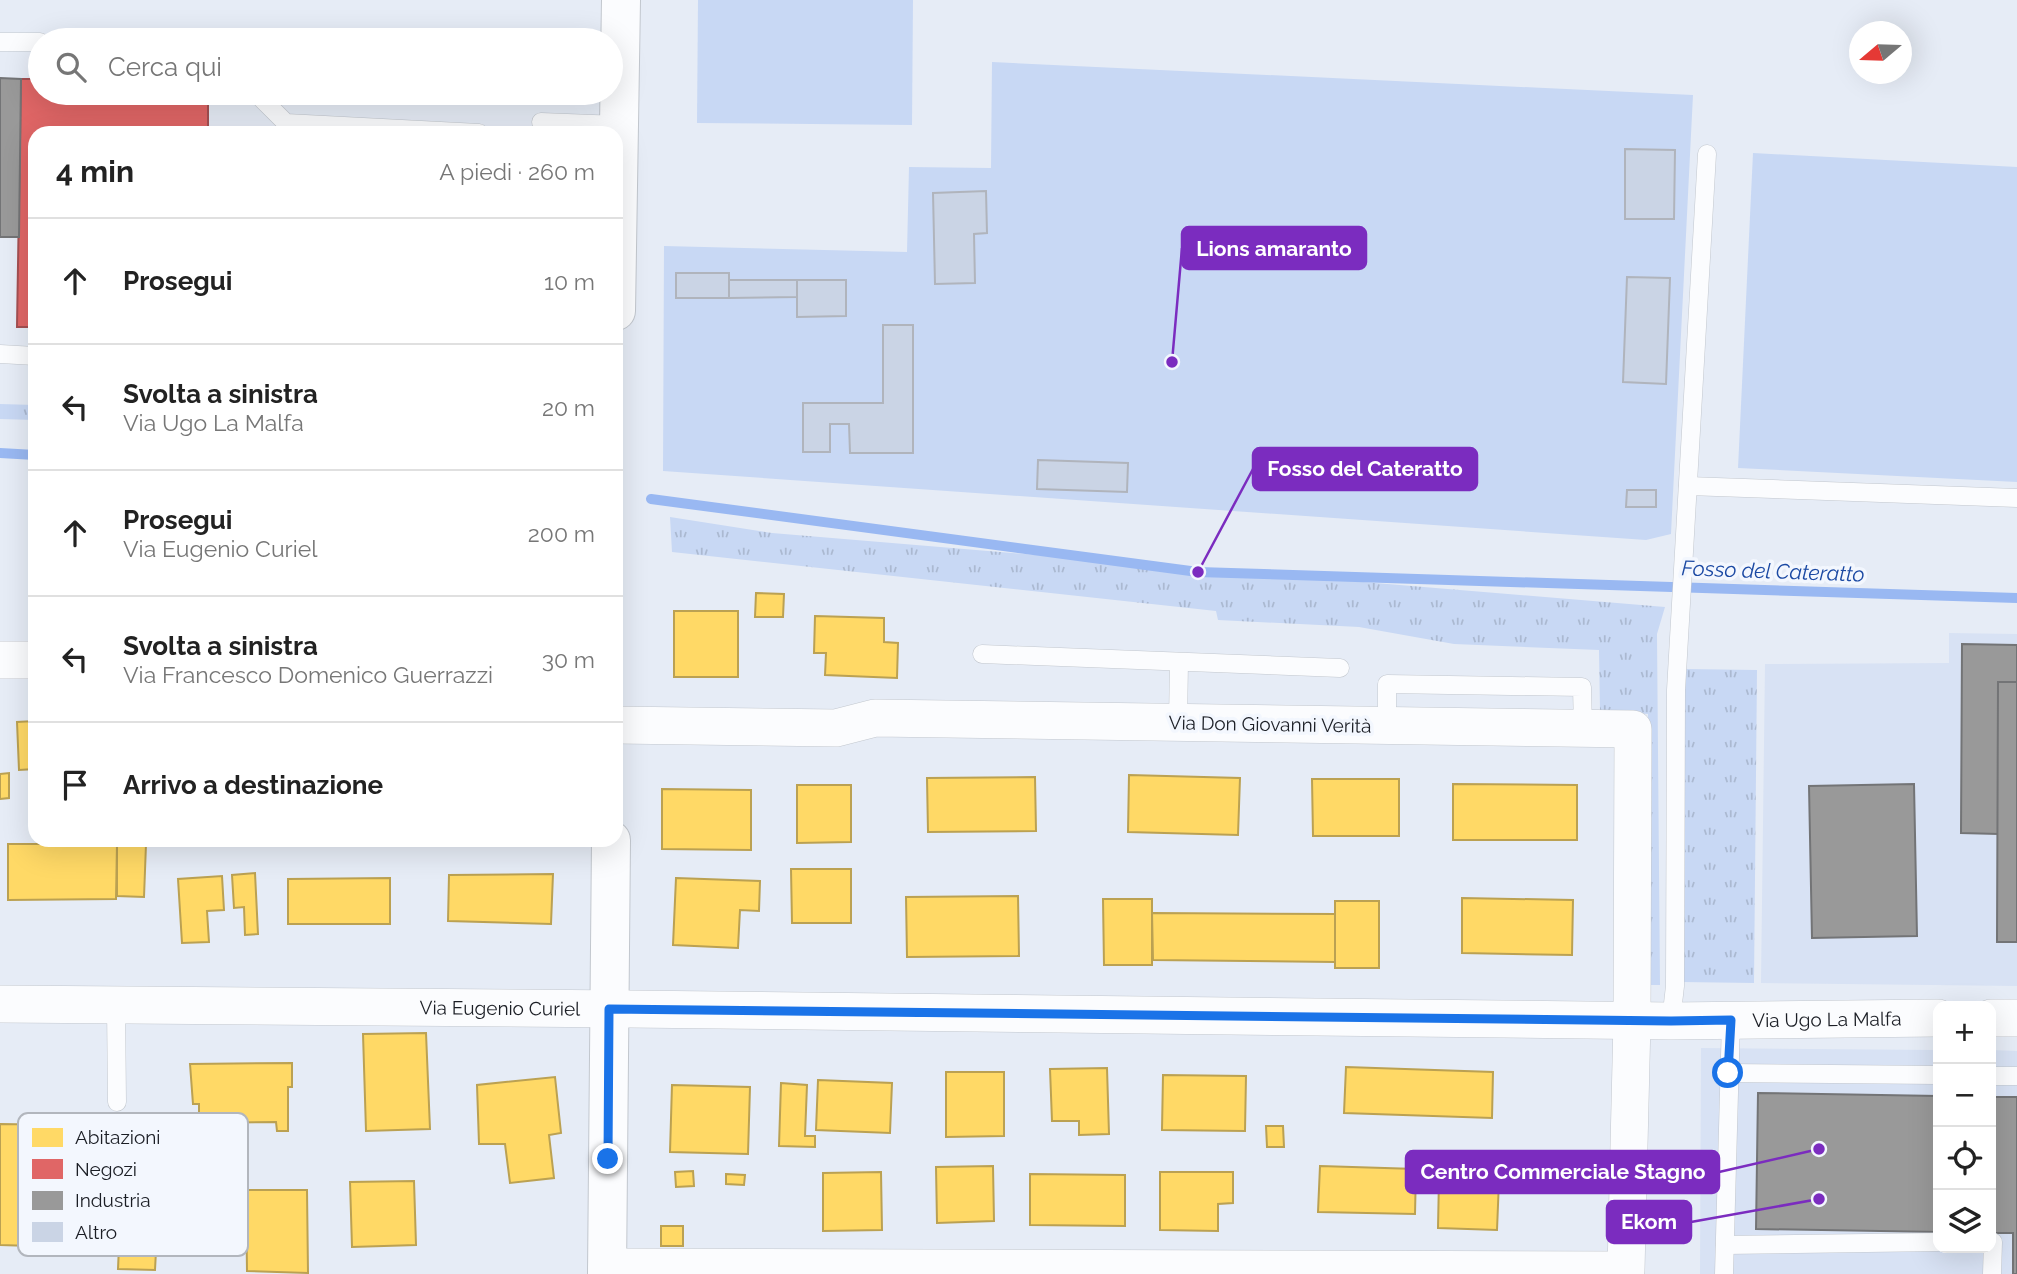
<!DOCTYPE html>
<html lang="it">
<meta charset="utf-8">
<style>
:root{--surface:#fff;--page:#f2f2f2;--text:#222;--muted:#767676;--line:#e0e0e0}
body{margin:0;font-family:Raleway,sans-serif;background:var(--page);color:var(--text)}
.controls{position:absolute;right:21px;bottom:21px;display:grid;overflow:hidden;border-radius:14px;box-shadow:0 7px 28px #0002}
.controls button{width:63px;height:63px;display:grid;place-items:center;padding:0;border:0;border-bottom:2px solid var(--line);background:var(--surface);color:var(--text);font:35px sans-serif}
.compass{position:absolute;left:1849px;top:21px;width:63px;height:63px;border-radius:50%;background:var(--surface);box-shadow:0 7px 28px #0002;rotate:251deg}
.stop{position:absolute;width:21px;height:21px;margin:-16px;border:5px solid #1a73e8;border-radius:50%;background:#fff}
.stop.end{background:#1a73e8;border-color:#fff;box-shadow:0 2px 7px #0008}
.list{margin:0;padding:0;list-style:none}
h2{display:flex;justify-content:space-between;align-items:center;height:91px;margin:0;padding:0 28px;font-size:30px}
h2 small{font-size:23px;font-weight:400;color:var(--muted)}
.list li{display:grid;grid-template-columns:46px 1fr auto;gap:21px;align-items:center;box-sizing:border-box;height:126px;padding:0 28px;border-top:2px solid var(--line)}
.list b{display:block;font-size:26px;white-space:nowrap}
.list p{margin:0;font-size:23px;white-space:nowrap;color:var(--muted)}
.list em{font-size:23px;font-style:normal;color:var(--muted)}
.icon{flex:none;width:38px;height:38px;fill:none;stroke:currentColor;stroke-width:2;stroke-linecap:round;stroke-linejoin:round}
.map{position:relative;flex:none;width:2017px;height:1274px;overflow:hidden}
.search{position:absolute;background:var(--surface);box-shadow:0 7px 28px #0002;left:28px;top:28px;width:595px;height:77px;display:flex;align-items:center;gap:18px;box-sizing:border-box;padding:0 24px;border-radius:38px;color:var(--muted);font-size:26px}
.panel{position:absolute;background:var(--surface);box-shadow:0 7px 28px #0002;left:28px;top:126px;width:595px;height:721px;border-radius:21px}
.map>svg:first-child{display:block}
.built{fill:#d8e2f4}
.grass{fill:url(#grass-tufts)}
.green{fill:#c8d8f4}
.homes{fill:#ffd966;stroke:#bba152;stroke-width:2}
.shops{fill:#e06666;stroke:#a55052;stroke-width:2}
.industry{fill:#999;stroke:#737476;stroke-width:2}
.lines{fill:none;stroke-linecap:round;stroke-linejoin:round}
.stream{stroke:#99b8f2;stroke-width:10}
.building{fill:#cad4e5;stroke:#b0b4bc;stroke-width:2}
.service-casing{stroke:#c2c7ce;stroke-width:19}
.minor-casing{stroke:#c2c7ce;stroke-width:38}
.tertiary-casing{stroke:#c2c7ce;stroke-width:40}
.service{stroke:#fbfcfe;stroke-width:18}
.minor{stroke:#fbfcfe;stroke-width:37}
.tertiary{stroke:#fbfcfe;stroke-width:38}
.route{stroke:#1a73e8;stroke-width:9}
.labels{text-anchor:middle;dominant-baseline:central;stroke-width:7;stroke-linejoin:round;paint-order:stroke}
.street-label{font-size:19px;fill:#1b1e25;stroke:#f3f7fe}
.water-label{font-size:21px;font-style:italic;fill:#1b49a3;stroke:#f3f7fe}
.key{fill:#f3f7fe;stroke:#b2b6bd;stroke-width:2}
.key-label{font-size:19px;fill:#1b1e25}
.leader{fill:none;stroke:#7b2cbf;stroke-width:2.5}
.callout-dot{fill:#7b2cbf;stroke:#f3f7fe;stroke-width:2.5}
.callout{fill:#7b2cbf;stroke:#7b2cbf;stroke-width:2.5}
.callout-label{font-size:21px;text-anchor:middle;font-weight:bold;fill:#fff}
</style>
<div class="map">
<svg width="2017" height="1274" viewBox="0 0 2017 1274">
<defs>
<pattern id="grass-tufts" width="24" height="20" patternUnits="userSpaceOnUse" patternTransform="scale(1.75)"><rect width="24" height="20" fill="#c8d8f4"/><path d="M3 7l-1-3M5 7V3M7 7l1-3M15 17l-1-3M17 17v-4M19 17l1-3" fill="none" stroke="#abb9d1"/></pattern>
</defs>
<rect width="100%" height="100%" fill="#e6ecf6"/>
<g class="built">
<polygon points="1949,633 2017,634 2017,986 1761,983 1765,664 1949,663"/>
<polygon points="1701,1048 1938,1050 1938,1248 1991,1248 1991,1050 2017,1051 2017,1274 1700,1274"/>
</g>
<g class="grass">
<polygon points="0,404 35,405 35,420 0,419"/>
<polygon points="670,517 772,533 1665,607 1657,634 1660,985 1648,985 1648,714 1600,711 1599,650 1454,644 1359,627 1218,620 1216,611 672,552"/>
<polygon points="1685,669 1757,670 1754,983 1681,982"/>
</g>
<g class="green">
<polygon points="698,0 913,0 912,125 697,123"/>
<polygon points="992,62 1693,95 1671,534 1646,540 663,471 664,246 907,252 909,167 991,168"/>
<polygon points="1753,153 2017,167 2017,482 1738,468"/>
</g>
<g class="homes">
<polygon points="756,593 784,594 783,617 755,617"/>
<rect x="674" y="611" width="64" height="66"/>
<polygon points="815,616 884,618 884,642 898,643 897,678 825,675 826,653 814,653"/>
<polygon points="35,721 35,769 19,770 17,722"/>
<polygon points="9,773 9,798 0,799 0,774"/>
<polygon points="1129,775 1240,778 1238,835 1128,832"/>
<polygon points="1035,777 1036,831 928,832 927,778"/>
<polygon points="1312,779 1399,779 1399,836 1313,836"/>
<polygon points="1453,784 1577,785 1577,840 1453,840"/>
<polygon points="797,785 851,785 851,842 797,843"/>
<polygon points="662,789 751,790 751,850 662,849"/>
<polygon points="8,844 117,844 116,899 8,900"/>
<polygon points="117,844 146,844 144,897 117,896"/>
<polygon points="791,869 851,869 851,923 792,923"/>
<polygon points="255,873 258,934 245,935 244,907 234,908 232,875"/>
<polygon points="553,874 551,924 448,921 449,875"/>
<polygon points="222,876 224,910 207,911 209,942 182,943 178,879"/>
<polygon points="390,878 390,924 288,924 288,879"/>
<polygon points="676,878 760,881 759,911 740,910 738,948 673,945"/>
<polygon points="1018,896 1019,956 907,957 906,897"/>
<polygon points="1462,898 1573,900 1572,955 1462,953"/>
<polygon points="1103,899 1152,899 1152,965 1104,965"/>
<rect x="1335" y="901" width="44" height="67"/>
<polygon points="1152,913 1335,914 1335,962 1153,960"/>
<polygon points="426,1033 430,1129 366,1131 363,1034"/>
<polygon points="292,1063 292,1087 288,1087 288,1131 277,1131 276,1122 199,1123 199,1104 193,1104 190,1064"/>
<polygon points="1346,1067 1493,1072 1492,1118 1344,1113"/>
<polygon points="1107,1068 1109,1134 1079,1135 1079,1121 1052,1121 1050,1069"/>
<polygon points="946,1072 1004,1072 1004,1136 946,1137"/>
<polygon points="1163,1075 1246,1076 1245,1131 1162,1130"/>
<polygon points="555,1077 561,1133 549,1135 554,1178 510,1183 505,1144 479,1144 477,1085"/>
<polygon points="818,1080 892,1083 890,1133 816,1130"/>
<polygon points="781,1083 807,1085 805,1136 815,1136 815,1147 779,1146"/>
<polygon points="672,1085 750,1087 748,1154 670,1152"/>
<polygon points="0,1124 65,1125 63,1247 0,1245"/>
<polygon points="1266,1126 1283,1126 1284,1147 1267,1147"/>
<polygon points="993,1166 994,1221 937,1223 936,1167"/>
<polygon points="1320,1166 1416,1169 1415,1214 1318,1212"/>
<polygon points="693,1171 694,1186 676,1187 675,1172"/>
<polygon points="881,1172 882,1230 823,1231 823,1173"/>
<polygon points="1160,1172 1233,1172 1233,1203 1218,1204 1218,1231 1160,1230"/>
<polygon points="726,1174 745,1175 744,1185 726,1184"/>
<polygon points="1030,1174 1125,1175 1125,1226 1030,1225"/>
<polygon points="1439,1178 1499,1180 1497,1230 1438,1228"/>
<polygon points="414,1181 416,1245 352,1247 350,1182"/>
<polygon points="162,1186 215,1188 213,1253 156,1251 155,1270 118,1269 121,1199 162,1200"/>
<polygon points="246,1190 307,1190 308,1273 247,1271"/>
<rect x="661" y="1226" width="22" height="20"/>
</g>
<polygon class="shops" points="21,79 40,79 40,93 208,93 208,133 35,133 35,327 17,327"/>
<g class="industry">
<polygon points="0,78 21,79 19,237 0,237"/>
<polygon points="1962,644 2017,645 2017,682 1998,682 1998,834 1961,833"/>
<polygon points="1998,682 2017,682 2017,942 1997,942"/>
<polygon points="1914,784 1917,936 1812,938 1809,786"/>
<polygon points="1758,1093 1938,1096 1938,1232 1756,1229"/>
<polygon points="1991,1097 2017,1097 2017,1274 2013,1274 2013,1233 1991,1233"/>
</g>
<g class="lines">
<g class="stream">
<polyline points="0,453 35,455"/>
<polyline points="651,499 1198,572 2017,598"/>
</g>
</g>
<g class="building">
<polygon points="1625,149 1675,150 1674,219 1625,219"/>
<polygon points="986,191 987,233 974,234 975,283 935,284 933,193"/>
<rect x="676" y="273" width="53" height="25"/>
<polygon points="1627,277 1670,278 1666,384 1623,382"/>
<polygon points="729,280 797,280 797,297 729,298"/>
<polygon points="797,280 846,280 846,316 797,317"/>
<polygon points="883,325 913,325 913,453 850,453 849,424 830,424 830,452 803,452 803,403 883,403"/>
<polygon points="1038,460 1128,463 1127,492 1037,489"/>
<polygon points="1627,490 1656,490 1656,507 1626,507"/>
</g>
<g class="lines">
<g class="service-casing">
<g id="service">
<polyline points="0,42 40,42"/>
<polyline points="256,93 286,123 479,133"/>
<polyline points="541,122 619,125"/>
<polyline points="0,354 35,356"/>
<polyline points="1688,486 2017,498"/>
<polyline points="982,654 1340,668"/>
<polyline points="1178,723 1179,662"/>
<polyline points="1387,726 1387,684 1582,687 1583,728"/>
<polyline points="116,1005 117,1102"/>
<polyline points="1671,1021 1675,986 1676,690 1707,154"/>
<polyline points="1728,1073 1938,1075"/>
<polyline points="1991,1076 2017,1076"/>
<polyline points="1991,1242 1993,1242 1992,1274"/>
<polyline points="1725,1245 1938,1242"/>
<polyline points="1724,1274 1731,1020"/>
</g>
</g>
<g class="minor-casing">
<g id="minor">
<polyline points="0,660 35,660"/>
<path id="s1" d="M0,1004L629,1009L1671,1021L1938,1018"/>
<polyline points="1991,1018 2017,1018"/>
<polyline points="607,1267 1626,1270 1632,1021 1633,729 875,718 836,728 616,725"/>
</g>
</g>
<g class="tertiary-casing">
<g id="tertiary">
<polyline points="616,311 621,0"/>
<polyline points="607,1274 611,840"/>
</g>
</g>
<use href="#service" class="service"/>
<use href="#minor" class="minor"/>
<use href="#tertiary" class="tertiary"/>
</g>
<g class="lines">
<polyline class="route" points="608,1159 609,1009 1671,1021 1731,1020 1728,1073"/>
</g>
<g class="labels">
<g class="street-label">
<text transform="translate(1270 724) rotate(1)">Via Don Giovanni Verità</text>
<text stroke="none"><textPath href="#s1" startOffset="500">Via Eugenio Curiel</textPath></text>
<text stroke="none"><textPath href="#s1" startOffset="1827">Via Ugo La Malfa</textPath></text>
</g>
<g class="water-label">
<text transform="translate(1773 571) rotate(2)">Fosso del Cateratto</text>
</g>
</g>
<rect x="18" y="1113" width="230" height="143" rx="10" class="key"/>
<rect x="32" y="1128" width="31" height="19" fill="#ffd966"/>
<rect x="32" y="1159" width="31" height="20" fill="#e06666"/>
<rect x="32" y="1191" width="31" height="19" fill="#999"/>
<rect x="32" y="1222" width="31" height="20" fill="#cad4e5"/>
<g class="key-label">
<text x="75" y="1144">Abitazioni</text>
<text x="75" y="1176">Negozi</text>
<text x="75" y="1207">Industria</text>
<text x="75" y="1239">Altro</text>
</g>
<path class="leader" d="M1172 362L1182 248M1198 572L1253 469M1819 1149L1719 1172M1819 1199L1691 1222"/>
<g class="callout-dot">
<circle cx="1172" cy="362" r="7"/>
<circle cx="1198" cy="572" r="7"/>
<circle cx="1819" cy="1149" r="7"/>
<circle cx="1819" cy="1199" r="7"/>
</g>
<g class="callout">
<rect x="1182" y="227" width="184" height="42" rx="7"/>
<rect x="1253" y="448" width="224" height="42" rx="7"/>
<rect x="1406" y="1151" width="313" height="42" rx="7"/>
<rect x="1607" y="1201" width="84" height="42" rx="7"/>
</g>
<g class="callout-label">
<text x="1274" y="256">Lions amaranto</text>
<text x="1365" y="476">Fosso del Cateratto</text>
<text x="1563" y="1179">Centro Commerciale Stagno</text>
<text x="1649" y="1229">Ekom</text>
</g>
</svg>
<div class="controls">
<button>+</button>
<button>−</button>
<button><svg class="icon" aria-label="locate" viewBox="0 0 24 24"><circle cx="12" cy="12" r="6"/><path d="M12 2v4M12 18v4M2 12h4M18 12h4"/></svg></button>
<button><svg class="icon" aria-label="layers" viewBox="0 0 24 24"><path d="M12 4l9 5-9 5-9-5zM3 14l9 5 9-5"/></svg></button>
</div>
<svg class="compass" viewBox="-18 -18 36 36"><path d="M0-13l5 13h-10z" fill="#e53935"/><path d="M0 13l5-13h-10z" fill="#767676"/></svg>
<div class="stop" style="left:1728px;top:1073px"></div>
<div class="stop end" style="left:608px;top:1159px"></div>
<div class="search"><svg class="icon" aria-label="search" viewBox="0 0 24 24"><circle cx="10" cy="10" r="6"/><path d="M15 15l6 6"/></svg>Cerca qui</div>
<section class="panel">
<h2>4 min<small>A piedi · 260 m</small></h2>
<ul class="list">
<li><svg class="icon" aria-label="ahead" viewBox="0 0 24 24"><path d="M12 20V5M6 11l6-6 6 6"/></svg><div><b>Prosegui</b></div><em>10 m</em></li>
<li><svg class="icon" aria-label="left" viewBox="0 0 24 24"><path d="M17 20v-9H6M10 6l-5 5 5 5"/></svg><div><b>Svolta a sinistra</b><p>Via Ugo La Malfa</p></div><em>20 m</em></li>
<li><svg class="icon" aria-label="ahead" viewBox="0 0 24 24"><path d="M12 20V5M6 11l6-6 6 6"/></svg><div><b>Prosegui</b><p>Via Eugenio Curiel</p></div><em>200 m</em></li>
<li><svg class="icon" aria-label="left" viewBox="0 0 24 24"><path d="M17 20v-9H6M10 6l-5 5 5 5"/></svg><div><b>Svolta a sinistra</b><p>Via Francesco Domenico Guerrazzi</p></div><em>30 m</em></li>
<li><svg class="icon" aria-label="arrive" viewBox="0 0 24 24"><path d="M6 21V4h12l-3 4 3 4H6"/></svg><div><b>Arrivo a destinazione</b></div></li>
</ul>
</section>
</div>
